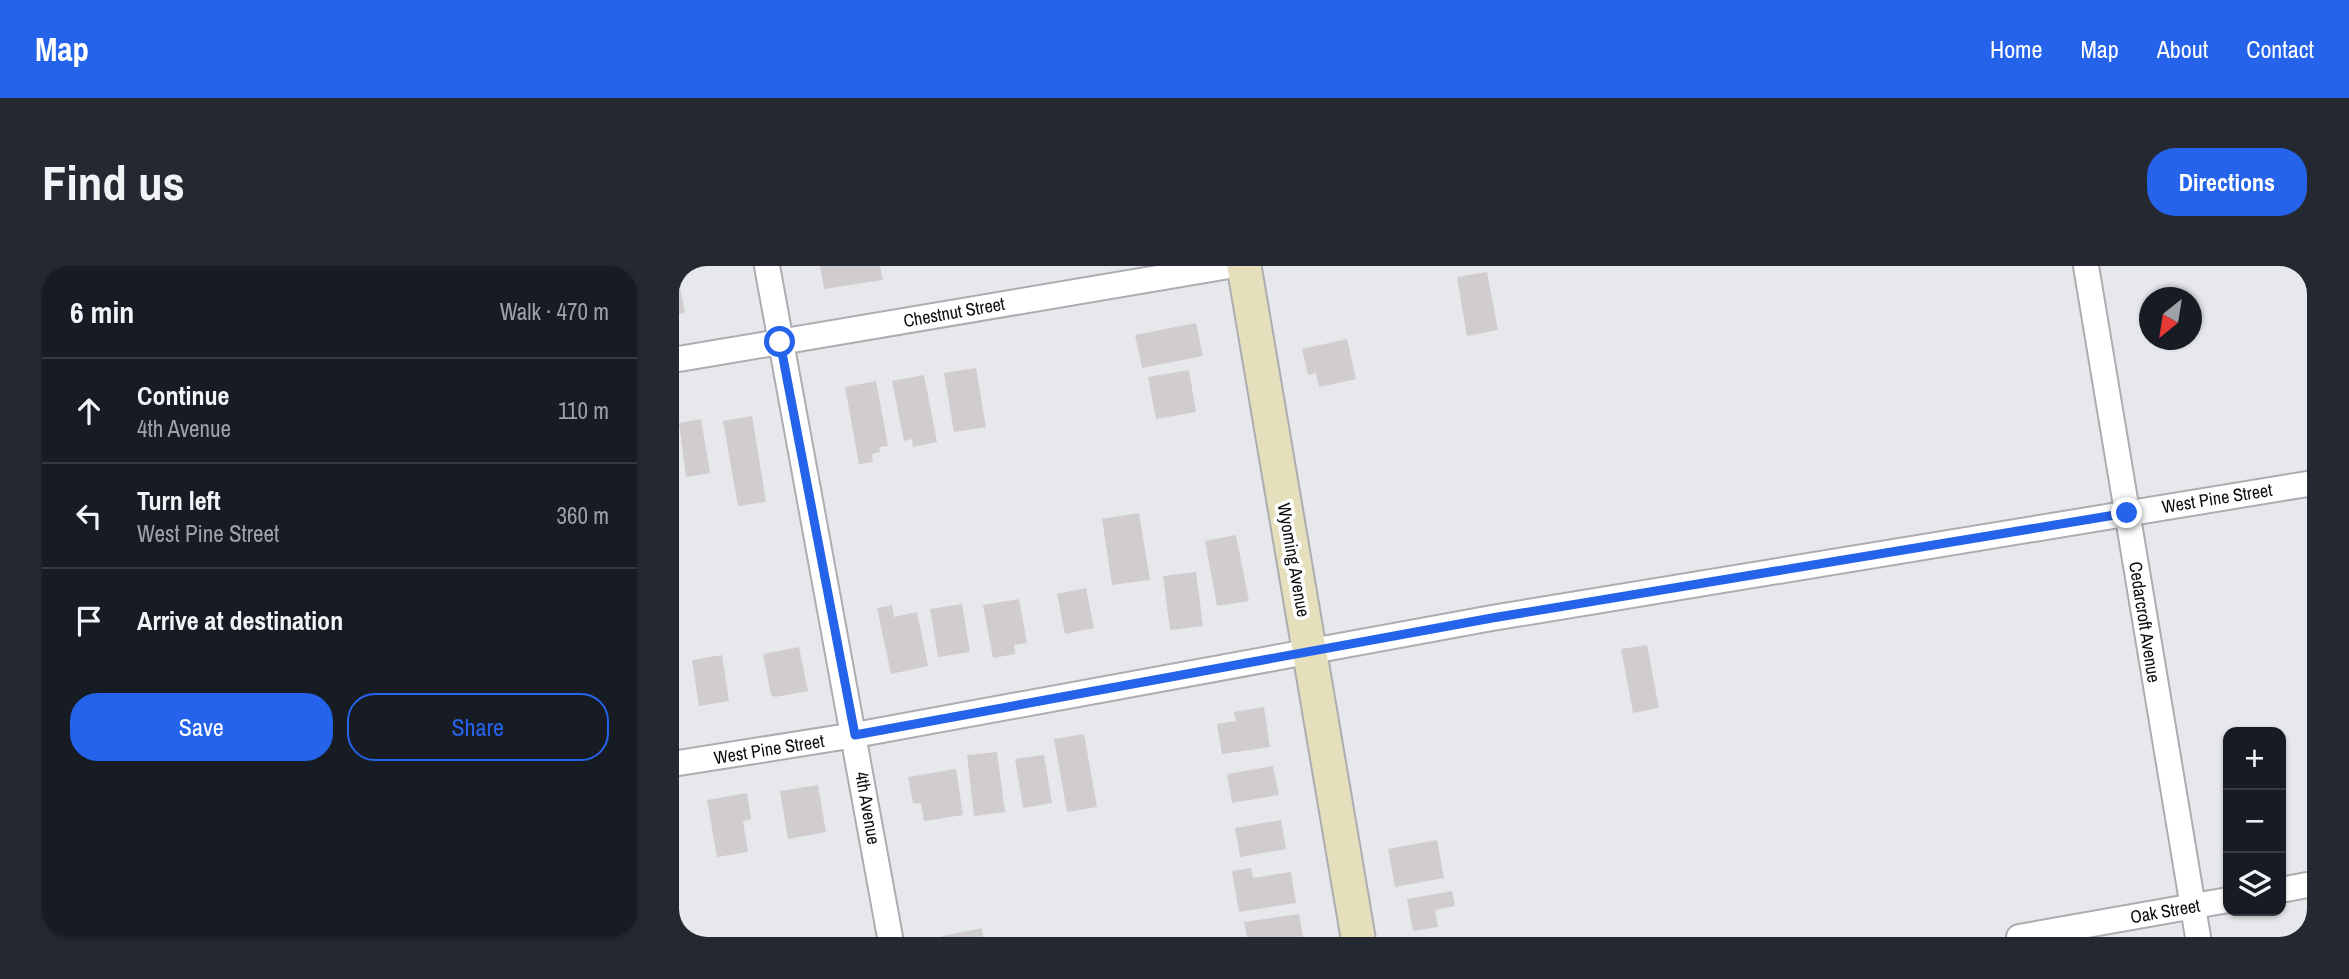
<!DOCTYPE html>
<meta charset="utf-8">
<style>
:root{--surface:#171b24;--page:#242831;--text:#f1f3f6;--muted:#9ea1a6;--line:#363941;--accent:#2563eb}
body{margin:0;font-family:"Archivo Narrow",sans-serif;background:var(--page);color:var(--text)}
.controls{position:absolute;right:21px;bottom:21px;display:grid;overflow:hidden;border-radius:14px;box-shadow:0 2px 5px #0004}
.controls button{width:63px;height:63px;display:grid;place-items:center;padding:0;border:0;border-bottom:2px solid var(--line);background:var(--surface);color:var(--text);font:35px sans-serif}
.compass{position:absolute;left:1460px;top:21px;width:63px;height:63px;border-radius:50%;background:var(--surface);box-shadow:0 2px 5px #0004;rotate:210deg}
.stop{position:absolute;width:21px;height:21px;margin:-16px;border:5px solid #2563eb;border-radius:50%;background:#fff}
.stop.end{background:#2563eb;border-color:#fff;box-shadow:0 2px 7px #0008}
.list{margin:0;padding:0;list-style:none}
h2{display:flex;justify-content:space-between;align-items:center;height:91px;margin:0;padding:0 28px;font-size:30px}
h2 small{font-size:23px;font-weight:400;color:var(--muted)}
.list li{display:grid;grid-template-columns:46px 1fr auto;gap:21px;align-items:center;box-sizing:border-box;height:105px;padding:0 28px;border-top:2px solid var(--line)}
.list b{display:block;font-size:26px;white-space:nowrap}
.list p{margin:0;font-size:23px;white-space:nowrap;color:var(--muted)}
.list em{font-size:23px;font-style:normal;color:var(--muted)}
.actions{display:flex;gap:14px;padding:21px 28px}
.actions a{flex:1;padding:16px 0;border:2px solid var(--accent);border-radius:28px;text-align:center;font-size:24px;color:var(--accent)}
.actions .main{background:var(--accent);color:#fff}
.icon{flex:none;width:38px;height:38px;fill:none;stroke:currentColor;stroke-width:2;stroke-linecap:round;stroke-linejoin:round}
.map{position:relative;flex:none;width:1628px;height:671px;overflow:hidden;border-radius:28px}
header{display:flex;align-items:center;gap:42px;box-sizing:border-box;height:98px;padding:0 35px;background:var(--accent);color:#fff}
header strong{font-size:33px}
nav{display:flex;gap:38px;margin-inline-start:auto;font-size:24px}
.intro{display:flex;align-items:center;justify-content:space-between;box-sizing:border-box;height:168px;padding:0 42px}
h1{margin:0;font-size:49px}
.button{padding:18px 32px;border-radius:28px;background:var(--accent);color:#fff;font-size:24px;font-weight:700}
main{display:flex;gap:42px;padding:0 42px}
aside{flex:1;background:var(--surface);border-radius:28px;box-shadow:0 2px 5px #0004}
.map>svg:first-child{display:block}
.building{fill:#d1cdce}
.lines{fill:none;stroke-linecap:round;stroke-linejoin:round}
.street-casing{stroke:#acadb1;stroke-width:28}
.secondary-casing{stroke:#acadb1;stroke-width:37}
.street{stroke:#fff;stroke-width:24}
.secondary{stroke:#e6dfbc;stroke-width:33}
.route{stroke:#2563eb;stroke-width:9}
.labels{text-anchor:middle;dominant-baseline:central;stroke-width:7;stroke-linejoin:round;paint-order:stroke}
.street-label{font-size:18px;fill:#0e0e0f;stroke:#fff}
</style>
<header>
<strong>Map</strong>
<nav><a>Home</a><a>Map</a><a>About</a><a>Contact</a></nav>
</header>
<div class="intro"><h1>Find us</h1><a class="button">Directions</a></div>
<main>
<aside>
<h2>6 min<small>Walk · 470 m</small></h2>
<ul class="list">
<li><svg class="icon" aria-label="ahead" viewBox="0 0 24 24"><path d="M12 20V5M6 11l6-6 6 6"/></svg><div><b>Continue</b><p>4th Avenue</p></div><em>110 m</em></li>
<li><svg class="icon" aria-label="left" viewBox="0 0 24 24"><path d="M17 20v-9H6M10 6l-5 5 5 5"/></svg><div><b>Turn left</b><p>West Pine Street</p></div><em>360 m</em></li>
<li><svg class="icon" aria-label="arrive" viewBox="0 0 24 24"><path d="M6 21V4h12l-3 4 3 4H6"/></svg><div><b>Arrive at destination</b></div></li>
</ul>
<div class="actions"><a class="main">Save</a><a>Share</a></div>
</aside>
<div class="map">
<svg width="1628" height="671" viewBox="0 0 1628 671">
<rect width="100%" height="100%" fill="#e6e8ec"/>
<g class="building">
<polygon points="141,0 201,0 204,14 145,23"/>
<polygon points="808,6 819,64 788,70 778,11"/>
<polygon points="0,16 6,47 0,48"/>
<polygon points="517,57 524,90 463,102 456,69"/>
<polygon points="668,73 677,113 640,121 637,107 629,109 623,83"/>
<polygon points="297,102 307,161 275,166 265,107"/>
<polygon points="510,104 517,146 477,153 469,111"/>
<polygon points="245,109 258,176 234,181 233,173 225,175 213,115"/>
<polygon points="197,115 209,180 200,181 201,186 193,188 194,196 180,198 166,121"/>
<polygon points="73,150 87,236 59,240 44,155"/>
<polygon points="22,153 31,207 7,211 0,157"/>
<polygon points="460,247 471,314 433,319 423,253"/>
<polygon points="557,269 570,335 538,340 526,275"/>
<polygon points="517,306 524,360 491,364 484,310"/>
<polygon points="407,322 415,362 386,368 378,328"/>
<polygon points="340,333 348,377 335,379 336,388 314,392 304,339"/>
<polygon points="283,338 291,386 259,391 251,343"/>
<polygon points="213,339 215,351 238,346 249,400 212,408 198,342"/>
<polygon points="968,379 980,442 954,447 942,383"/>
<polygon points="120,381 129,425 96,431 92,429 84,388"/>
<polygon points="43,389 50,435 20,440 13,394"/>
<polygon points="585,441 591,481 543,488 538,458 557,455 555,446"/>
<polygon points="405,468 418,541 388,546 375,473"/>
<polygon points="318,486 326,546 295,550 288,489"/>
<polygon points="365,489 373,537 344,542 336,493"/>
<polygon points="594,500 600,529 553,537 548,508"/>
<polygon points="277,503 284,549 245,555 242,538 234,537 229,511"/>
<polygon points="139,519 147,566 109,573 101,525"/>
<polygon points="68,527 72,553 64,555 69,586 38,591 28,534"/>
<polygon points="602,554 607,583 561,591 556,562"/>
<polygon points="758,574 765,612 716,621 709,583"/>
<polygon points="572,602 574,612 612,606 617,637 560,646 553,605"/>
<polygon points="773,625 776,640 756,644 759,661 734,665 728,633"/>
<polygon points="620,648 624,671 568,671 565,656"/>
<polygon points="303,662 304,671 263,671 263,670"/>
</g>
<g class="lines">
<g class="street-casing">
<g id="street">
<polyline points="88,0 211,671"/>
<polyline points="1407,0 1519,671"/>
<polyline points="0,93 550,0"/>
<polyline points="0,497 176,469 813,352 1628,218"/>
<polyline points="1602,624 1628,619"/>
<polyline points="1340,671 1549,634"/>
</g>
</g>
<g class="secondary-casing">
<polyline id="secondary" points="565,0 679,671"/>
</g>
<use href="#street" class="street"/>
<use href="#secondary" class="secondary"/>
</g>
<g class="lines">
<polyline class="route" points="101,76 176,469 813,352 1448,247"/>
</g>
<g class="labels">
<g class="street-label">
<text transform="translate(275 46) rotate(-10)">Chestnut Street</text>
<text transform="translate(1538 232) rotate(-9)">West Pine Street</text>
<text transform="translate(615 294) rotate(80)">Wyoming Avenue</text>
<text transform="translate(1466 356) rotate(81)">Cedarcroft Avenue</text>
<text transform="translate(90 483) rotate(-9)">West Pine Street</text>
<text transform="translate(189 542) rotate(80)">4th Avenue</text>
<text transform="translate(1486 645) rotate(-10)">Oak Street</text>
</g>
</g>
</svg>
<div class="controls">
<button>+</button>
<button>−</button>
<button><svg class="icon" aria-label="layers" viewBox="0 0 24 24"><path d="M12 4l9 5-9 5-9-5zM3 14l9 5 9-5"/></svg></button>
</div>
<svg class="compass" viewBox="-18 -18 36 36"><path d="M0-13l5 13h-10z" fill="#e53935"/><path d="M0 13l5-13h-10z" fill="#9ea1a6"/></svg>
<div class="stop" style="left:101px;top:76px"></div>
<div class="stop end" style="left:1448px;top:247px"></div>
</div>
</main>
